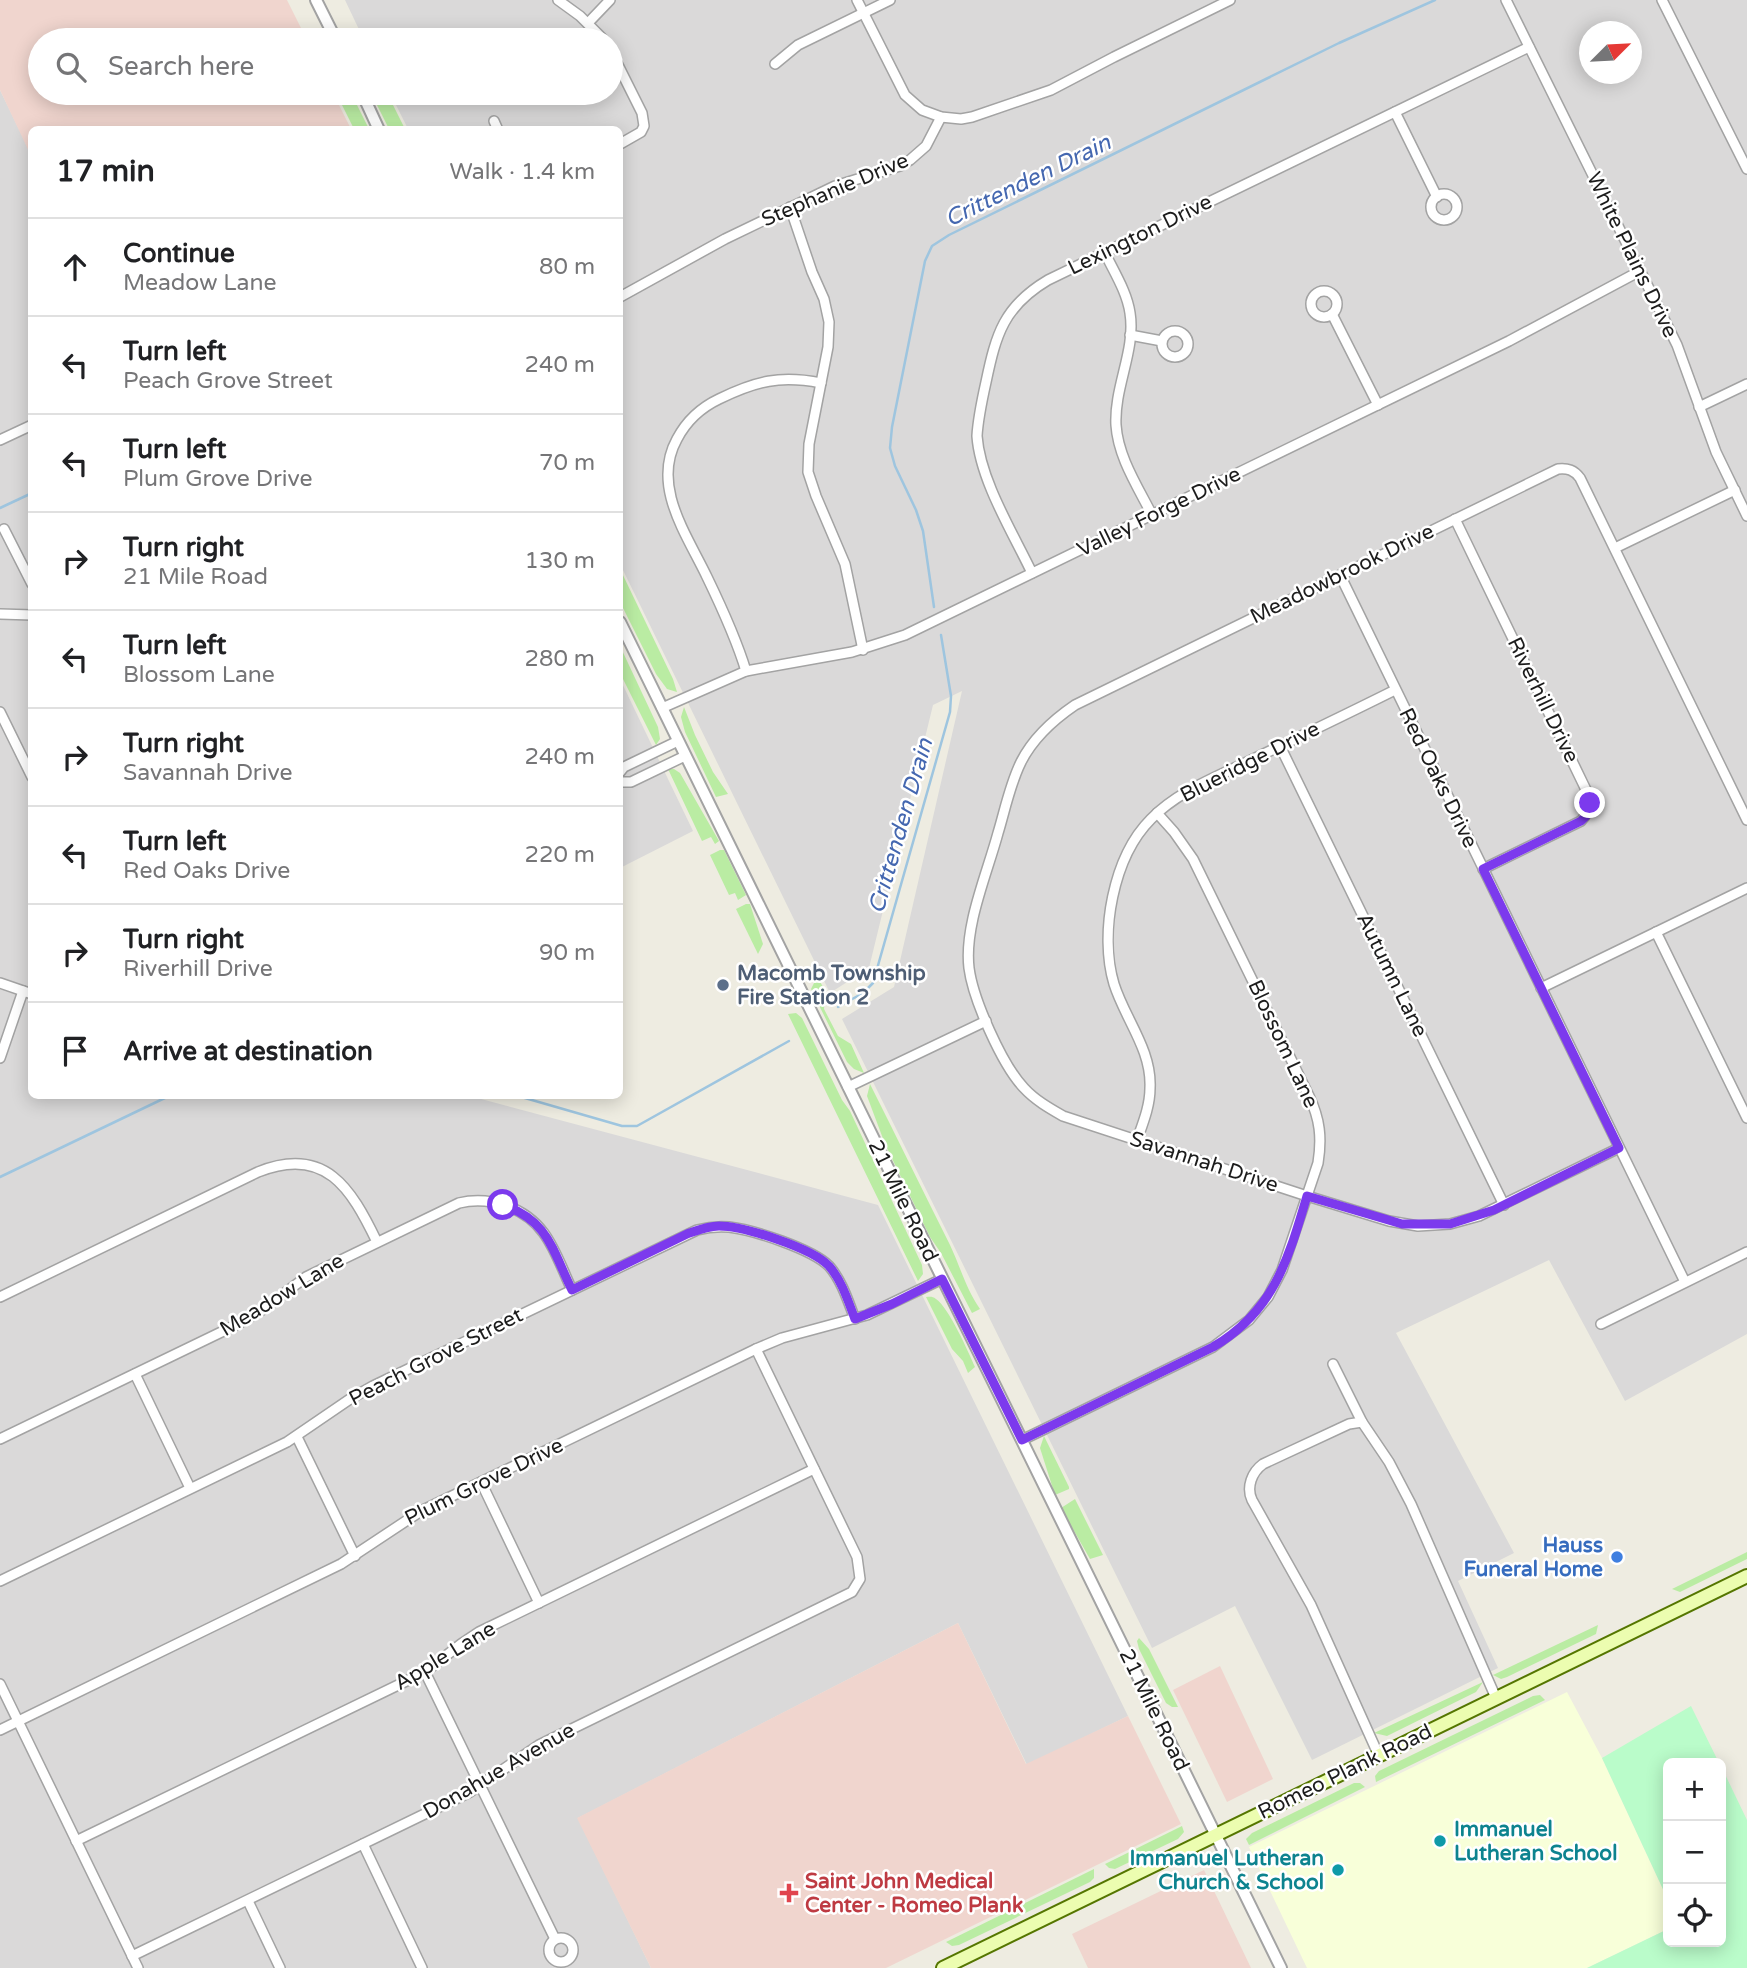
<!DOCTYPE html>
<meta charset="utf-8">
<style>
:root{--surface:#fff;--page:#f6f6f6;--text:#202124;--muted:#757577;--line:#e0e0e0}
body{margin:0;font-family:"Varela Round",sans-serif;background:var(--page);color:var(--text)}
.controls{position:absolute;right:21px;bottom:21px;display:grid;overflow:hidden;border-radius:10px;box-shadow:0 4px 18px #0003}
.controls button{width:63px;height:63px;display:grid;place-items:center;padding:0;border:0;border-bottom:2px solid var(--line);background:var(--surface);color:var(--text);font:35px sans-serif}
.compass{position:absolute;left:1579px;top:21px;width:63px;height:63px;border-radius:50%;background:var(--surface);box-shadow:0 4px 18px #0003;rotate:66deg}
.stop{position:absolute;width:21px;height:21px;margin:-16px;border:5px solid #7c3aed;border-radius:50%;background:#fff}
.stop.end{background:#7c3aed;border-color:#fff;box-shadow:0 2px 7px #0008}
.list{margin:0;padding:0;list-style:none}
h2{display:flex;justify-content:space-between;align-items:center;height:91px;margin:0;padding:0 28px;font-size:30px}
h2 small{font-size:23px;font-weight:400;color:var(--muted)}
.list li{display:grid;grid-template-columns:46px 1fr auto;gap:21px;align-items:center;box-sizing:border-box;height:98px;padding:0 28px;border-top:2px solid var(--line)}
.list b{display:block;font-size:26px;white-space:nowrap}
.list p{margin:0;font-size:23px;white-space:nowrap;color:var(--muted)}
.list em{font-size:23px;font-style:normal;color:var(--muted)}
.icon{flex:none;width:38px;height:38px;fill:none;stroke:currentColor;stroke-width:2;stroke-linecap:round;stroke-linejoin:round}
.map{position:relative;flex:none;width:1747px;height:1968px;overflow:hidden}
.search{position:absolute;background:var(--surface);box-shadow:0 4px 18px #0003;left:28px;top:28px;width:595px;height:77px;display:flex;align-items:center;gap:18px;box-sizing:border-box;padding:0 24px;border-radius:38px;color:var(--muted);font-size:26px}
.panel{position:absolute;background:var(--surface);box-shadow:0 4px 18px #0003;left:28px;top:126px;width:595px;height:973px;border-radius:10px}
.map>svg:first-child{display:block}
.residential{fill:#dad9d9;fill-rule:evenodd}
.commercial{fill:#f0d5ce}
.education{fill:#f8ffd9}
.grass{fill:#baeca3}
.park{fill:#bafcca}
.lines{fill:none;stroke-linecap:round;stroke-linejoin:round}
.stream{stroke:#9ec5df;stroke-width:2.5}
.minor-casing{stroke:#a3a3a3;stroke-width:12}
.tertiary-casing{stroke:#a3a3a3;stroke-width:14}
.secondary-casing{stroke:#557600;stroke-width:16}
.minor{stroke:#fff;stroke-width:9}
.tertiary{stroke:#fff;stroke-width:10}
.secondary{stroke:#ecfdb0;stroke-width:12}
.route{stroke:#7c3aed;stroke-width:9}
.service-dot{fill:#5c6f8a;stroke:#fff;stroke-width:2.5}
.shop-dot{fill:#3f7fe0;stroke:#fff;stroke-width:2.5}
.culture-dot{fill:#0f9aa8;stroke:#fff;stroke-width:2.5}
.health-dot{fill:#e0444e;stroke:#fff;stroke-width:2.5}
.labels{text-anchor:middle;dominant-baseline:central;stroke-width:5;stroke-linejoin:round;paint-order:stroke}
.street-label{font-size:21px;fill:#1c1c1c;stroke:#fff}
.service-label{font-size:21px;font-weight:bold;fill:#4e5e75;stroke:#fff;text-anchor:start}
.shop-label{font-size:21px;font-weight:bold;fill:#366cbe;stroke:#fff;text-anchor:end}
.culture-label{font-size:21px;font-weight:bold;fill:#0d838f;stroke:#fff;text-anchor:start}
.health-label{font-size:21px;font-weight:bold;fill:#be3a42;stroke:#fff;text-anchor:start}
.water-label{font-size:23px;font-style:italic;fill:#4467b0;stroke:#fff}
</style>
<div class="map">
<svg width="1747" height="1968" viewBox="0 0 1747 1968">
<rect width="100%" height="100%" fill="#eeece1"/>
<g class="residential">
<path d="M345,0H1747V1334L1625,1401L1549,1260L1396,1333L1514,1553L1458,1581L1498,1668L1312,1760L1235,1606L1152,1648L842,1019L894,987L962,691L933,705L869,968L830,993L620,564V130L408,129L390,93H611V40H364ZM1590,32H1632V74H1590Z"/>
<polygon points="0,90 32,156 32,1096 470,1096 878,1205 1128,1716 1027,1765 958,1623 578,1818 651,1968 0,1968"/>
<polygon points="620,679 693,831 620,868"/>
</g>
<g class="commercial">
<polygon points="0,0 287,0 307,40 40,40 40,93 333,93 351,129 32,130 31,156 0,90"/>
<polygon points="958,1623 1026,1764 1128,1716 1181,1824 886,1968 651,1968 577,1818"/>
<polygon points="1220,1666 1273,1779 1227,1802 1173,1690"/>
<polygon points="1204,1870 1251,1968 1088,1968 1072,1934"/>
</g>
<polygon class="education" points="1567,1692 1602,1758 1668,1900 1668,1929 1587,1968 1307,1968 1249,1847"/>
<g class="grass">
<polygon points="336,93 351,93 369,129 354,129"/>
<polygon points="382,93 387,93 405,129 389,129 373,97"/>
<polygon points="620,569 673,679 677,692 667,689 656,674 620,602"/>
<polygon points="620,646 658,727 660,739 656,745 620,673"/>
<polygon points="684,707 695,735 713,772 728,794 716,797 685,732 681,717"/>
<polygon points="668,769 674,769 680,773 719,841 715,844 711,837 702,841"/>
<polygon points="720,850 724,850 746,895 738,900 735,893 729,895 710,855"/>
<polygon points="746,904 750,904 763,944 758,954 736,909"/>
<polygon points="819,980 826,992 824,1009 838,1036 851,1044 864,1073 854,1069 847,1062 811,989 814,983"/>
<polygon points="796,1013 802,1018 842,1100 850,1111 922,1265 923,1274 918,1281 788,1014"/>
<path d="M870,1084C897,1138 923,1191 950,1245C960,1266 966,1289 980,1309L972,1313L941,1253L930,1237L885,1144L867,1096Z"/>
<path d="M926,1297C930,1297 932,1296 936,1299C949,1308 968,1351 975,1367L968,1373L963,1361L952,1349Z"/>
<polygon points="1044,1436 1069,1487 1069,1489 1055,1495 1040,1448"/>
<polygon points="1075,1499 1103,1555 1090,1559 1061,1508"/>
<polygon points="1747,1552 1747,1559 1680,1592 1672,1589"/>
<polygon points="1598,1625 1596,1634 1507,1677 1501,1679 1493,1675"/>
<polygon points="1139,1638 1149,1649 1178,1707 1172,1707 1166,1703 1139,1649 1137,1641"/>
<polygon points="1483,1682 1476,1692 1387,1736 1374,1733"/>
<polygon points="1540,1695 1545,1700 1376,1782 1375,1776 1379,1771 1533,1696"/>
<polygon points="1354,1783 1360,1783 1365,1787 1249,1845 1246,1839 1252,1833"/>
<polygon points="1182,1826 1184,1832 1178,1839 1115,1869 1109,1868 1105,1864"/>
<polygon points="1094,1869 1094,1878 1090,1882 959,1945 952,1946 946,1942"/>
</g>
<g class="park">
<polygon points="1691,1706 1719,1763 1668,1763 1668,1900 1602,1758"/>
<polygon points="1721,1766 1747,1820 1747,1968 1587,1968 1668,1929 1668,1942 1721,1942"/>
</g>
<g class="lines">
<g class="stream">
<polyline points="0,508 32,493"/>
<polyline points="934,607 923,531 916,510 895,466 890,448 892,427 925,261 932,246 949,235 1339,43 1435,0"/>
<polyline points="838,1007 863,993 873,983 950,712 951,696 941,635"/>
<polyline points="518,1096 622,1126 637,1126 789,1041"/>
<polyline points="0,1177 169,1096"/>
</g>
<g class="minor-casing">
<g id="minor">
<polyline points="558,0 580,16 604,40"/>
<polyline points="857,0 905,95 922,110 941,117 961,119 972,117 1051,90 1114,57 1230,0"/>
<polyline points="1506,0 1677,345 1716,452 1747,516"/>
<polyline points="1662,0 1747,169"/>
<polyline points="588,23 610,0"/>
<polyline points="611,51 642,113 644,126 641,132 620,144"/>
<polyline points="775,64 798,45 890,0"/>
<polyline points="1395,112 1437,197"/>
<polyline points="494,121 498,130"/>
<circle cx="1444" cy="207" r="13"/>
<polyline points="790,207 812,272 824,299 829,322 828,347 809,444 808,472 816,496 845,564 863,650"/>
<path d="M1105,253C1114,272 1127,292 1130,313C1136,350 1114,387 1116,425C1118,457 1138,487 1152,515"/>
<circle cx="1324" cy="304" r="13"/>
<polyline points="620,297 725,239 835,186 900,166 910,160 926,146 941,117"/>
<polyline points="1332,314 1378,405"/>
<circle cx="1175" cy="344" r="13"/>
<polyline points="1130,335 1162,341"/>
<polyline points="1699,407 1747,384"/>
<polyline points="0,440 32,425"/>
<path d="M1455,519L1589,796C1590,806 1588,814 1581,821L1483,869"/>
<polyline points="4,529 32,584"/>
<polyline points="1615,548 1735,490"/>
<path d="M1032,573C1013,533 980,480 977,436C978,418 982,400 986,382C996,334 1004,306 1048,280L1529,47"/>
<polyline points="1340,575 1685,1282"/>
<polyline points="0,614 32,615"/>
<path d="M746,671C736,638 722,608 707,577C687,535 651,486 677,439C687,420 700,408 719,399C756,381 780,375 821,383"/>
<polyline points="662,708 746,671 852,652 905,635 1509,341 1640,271"/>
<polyline points="0,712 32,777"/>
<polyline points="1280,746 1504,1205"/>
<polyline points="620,772 624,767 678,741"/>
<polyline points="620,782 631,782 685,756"/>
<polyline points="1656,932 1747,1118"/>
<polyline points="0,983 32,994"/>
<polyline points="1541,988 1747,888"/>
<polyline points="0,1058 23,991"/>
<polyline points="848,1087 986,1021"/>
<path d="M1137,1140C1143,1123 1150,1106 1150,1088C1152,1050 1125,1019 1114,984C1099,934 1113,857 1151,819C1178,791 1217,777 1251,760C1299,737 1347,714 1395,690"/>
<path d="M1619,1148L1479,1216L1450,1224L1418,1226L1389,1221L1307,1196L1063,1116C1049,1108 1035,1100 1024,1088C1002,1065 973,999 969,968C964,926 987,874 998,833C1005,810 1010,784 1021,762C1033,738 1053,720 1075,705L1558,469C1568,468 1574,470 1580,478L1747,820"/>
<path d="M0,1297L258,1172C325,1145 351,1188 377,1242"/>
<polyline points="1601,1324 1747,1252"/>
<polyline points="1333,1364 1362,1422 1389,1462 1411,1504 1496,1698"/>
<polyline points="135,1374 190,1488"/>
<path d="M1362,1422L1349,1424L1263,1464C1252,1472 1246,1487 1252,1500L1311,1605L1379,1756"/>
<polyline points="297,1437 355,1556"/>
<path d="M0,1439L238,1324L262,1310L306,1277L459,1203C476,1199 490,1200 507,1206C548,1221 555,1254 572,1290"/>
<path d="M1022,1440L1213,1347L1249,1320L1268,1297L1282,1270L1318,1163C1322,1138 1320,1119 1309,1096L1193,859L1174,832L1157,813"/>
<polyline points="481,1482 539,1603"/>
<path d="M0,1581L287,1442L350,1399L373,1386L697,1230C708,1227 718,1226 729,1227C754,1230 812,1249 829,1266C842,1281 848,1301 855,1319"/>
<polyline points="425,1672 555,1939"/>
<polyline points="0,1684 138,1968"/>
<polyline points="0,1730 341,1564 421,1511 756,1349 782,1338 867,1315 942,1279"/>
<polyline points="76,1841 425,1672 461,1644 479,1632 814,1469"/>
<polyline points="363,1844 422,1968"/>
<polyline points="248,1901 280,1968"/>
<circle cx="561" cy="1950" r="12"/>
<polyline points="132,1956 470,1792 539,1745 852,1592 860,1579 857,1557 756,1349"/>
</g>
</g>
<g class="tertiary-casing">
<g id="tertiary">
<polyline points="316,0 336,40"/>
<polyline points="362,93 379,130"/>
<polyline points="620,622 1281,1968"/>
</g>
</g>
<g class="secondary-casing">
<polyline id="secondary" points="943,1968 1747,1576"/>
</g>
<use href="#minor" class="minor"/>
<use href="#tertiary" class="tertiary"/>
<use href="#secondary" class="secondary"/>
</g>
<g class="lines">
<path class="route" d="M503,1205C549,1221 552,1250 572,1290L687,1234C698,1230 708,1226 719,1226C744,1226 812,1248 829,1266C842,1281 848,1301 855,1319L892,1304L942,1279L1022,1440L1213,1347C1274,1311 1288,1260 1307,1196L1402,1224H1450L1494,1210L1619,1148L1483,869L1581,821L1586,816L1590,803"/>
</g>
<circle class="service-dot" cx="723" cy="985" r="7"/>
<circle class="shop-dot" cx="1617" cy="1557" r="7"/>
<g class="culture-dot">
<circle cx="1440" cy="1841" r="7"/>
<circle cx="1338" cy="1870" r="7"/>
</g>
<path class="health-dot" d="M785.5 1882.5h7v7h7v7h-7v7h-7v-7h-7v-7h7z"/>
<g class="labels">
<g class="street-label">
<text transform="translate(835 190) rotate(-23)">Stephanie Drive</text>
<text transform="translate(1140 235) rotate(-26)">Lexington Drive</text>
<text transform="translate(1632 255) rotate(64)">White Plains Drive</text>
<text transform="translate(1159 512) rotate(-26)">Valley Forge Drive</text>
<text transform="translate(1342 574) rotate(-26)">Meadowbrook Drive</text>
<text transform="translate(1543 700) rotate(64)">Riverhill Drive</text>
<text transform="translate(1250 762) rotate(-27)">Blueridge Drive</text>
<text transform="translate(1438 778) rotate(64)">Red Oaks Drive</text>
<text transform="translate(1392 975) rotate(64)">Autumn Lane</text>
<text transform="translate(1283 1044) rotate(65)">Blossom Lane</text>
<text transform="translate(1204 1162) rotate(18)">Savannah Drive</text>
<text transform="translate(903 1201) rotate(64)">21 Mile Road</text>
<text transform="translate(282 1295) rotate(-31)">Meadow Lane</text>
<text transform="translate(436 1357) rotate(-27)">Peach Grove Street</text>
<text transform="translate(484 1482) rotate(-26)">Plum Grove Drive</text>
<text transform="translate(445 1656) rotate(-31)">Apple Lane</text>
<text transform="translate(1154 1710) rotate(64)">21 Mile Road</text>
<text transform="translate(499 1771) rotate(-30)">Donahue Avenue</text>
<text transform="translate(1345 1772) rotate(-26)">Romeo Plank Road</text>
</g>
<g class="service-label">
<text x="737" y="973">Macomb Township<tspan x="737" dy="24">Fire Station 2</tspan></text>
</g>
<g class="shop-label">
<text x="1603" y="1545">Hauss<tspan x="1603" dy="24">Funeral Home</tspan></text>
</g>
<g class="culture-label">
<text x="1454" y="1829">Immanuel<tspan x="1454" dy="24">Lutheran School</tspan></text>
<text x="1324" y="1858" text-anchor="end">Immanuel Lutheran<tspan x="1324" dy="24">Church &amp; School</tspan></text>
</g>
<g class="health-label">
<text x="805" y="1881">Saint John Medical<tspan x="805" dy="24">Center - Romeo Plank</tspan></text>
</g>
<g class="water-label">
<text transform="translate(1028 181) rotate(-26)">Crittenden Drain</text>
<text transform="translate(901 826) rotate(-74)">Crittenden Drain</text>
</g>
</g>
</svg>
<div class="controls">
<button>+</button>
<button>−</button>
<button><svg class="icon" aria-label="locate" viewBox="0 0 24 24"><circle cx="12" cy="12" r="6"/><path d="M12 2v4M12 18v4M2 12h4M18 12h4"/></svg></button>
</div>
<svg class="compass" viewBox="-18 -18 36 36"><path d="M0-13l5 13h-10z" fill="#e53935"/><path d="M0 13l5-13h-10z" fill="#757577"/></svg>
<div class="stop" style="left:503px;top:1205px"></div>
<div class="stop end" style="left:1590px;top:803px"></div>
<div class="search"><svg class="icon" aria-label="search" viewBox="0 0 24 24"><circle cx="10" cy="10" r="6"/><path d="M15 15l6 6"/></svg>Search here</div>
<section class="panel">
<h2>17 min<small>Walk · 1.4 km</small></h2>
<ul class="list">
<li><svg class="icon" aria-label="ahead" viewBox="0 0 24 24"><path d="M12 20V5M6 11l6-6 6 6"/></svg><div><b>Continue</b><p>Meadow Lane</p></div><em>80 m</em></li>
<li><svg class="icon" aria-label="left" viewBox="0 0 24 24"><path d="M17 20v-9H6M10 6l-5 5 5 5"/></svg><div><b>Turn left</b><p>Peach Grove Street</p></div><em>240 m</em></li>
<li><svg class="icon" aria-label="left" viewBox="0 0 24 24"><path d="M17 20v-9H6M10 6l-5 5 5 5"/></svg><div><b>Turn left</b><p>Plum Grove Drive</p></div><em>70 m</em></li>
<li><svg class="icon" aria-label="right" viewBox="0 0 24 24"><path d="M7 20v-9h11M14 6l5 5-5 5"/></svg><div><b>Turn right</b><p>21 Mile Road</p></div><em>130 m</em></li>
<li><svg class="icon" aria-label="left" viewBox="0 0 24 24"><path d="M17 20v-9H6M10 6l-5 5 5 5"/></svg><div><b>Turn left</b><p>Blossom Lane</p></div><em>280 m</em></li>
<li><svg class="icon" aria-label="right" viewBox="0 0 24 24"><path d="M7 20v-9h11M14 6l5 5-5 5"/></svg><div><b>Turn right</b><p>Savannah Drive</p></div><em>240 m</em></li>
<li><svg class="icon" aria-label="left" viewBox="0 0 24 24"><path d="M17 20v-9H6M10 6l-5 5 5 5"/></svg><div><b>Turn left</b><p>Red Oaks Drive</p></div><em>220 m</em></li>
<li><svg class="icon" aria-label="right" viewBox="0 0 24 24"><path d="M7 20v-9h11M14 6l5 5-5 5"/></svg><div><b>Turn right</b><p>Riverhill Drive</p></div><em>90 m</em></li>
<li><svg class="icon" aria-label="arrive" viewBox="0 0 24 24"><path d="M6 21V4h12l-3 4 3 4H6"/></svg><div><b>Arrive at destination</b></div></li>
</ul>
</section>
</div>
